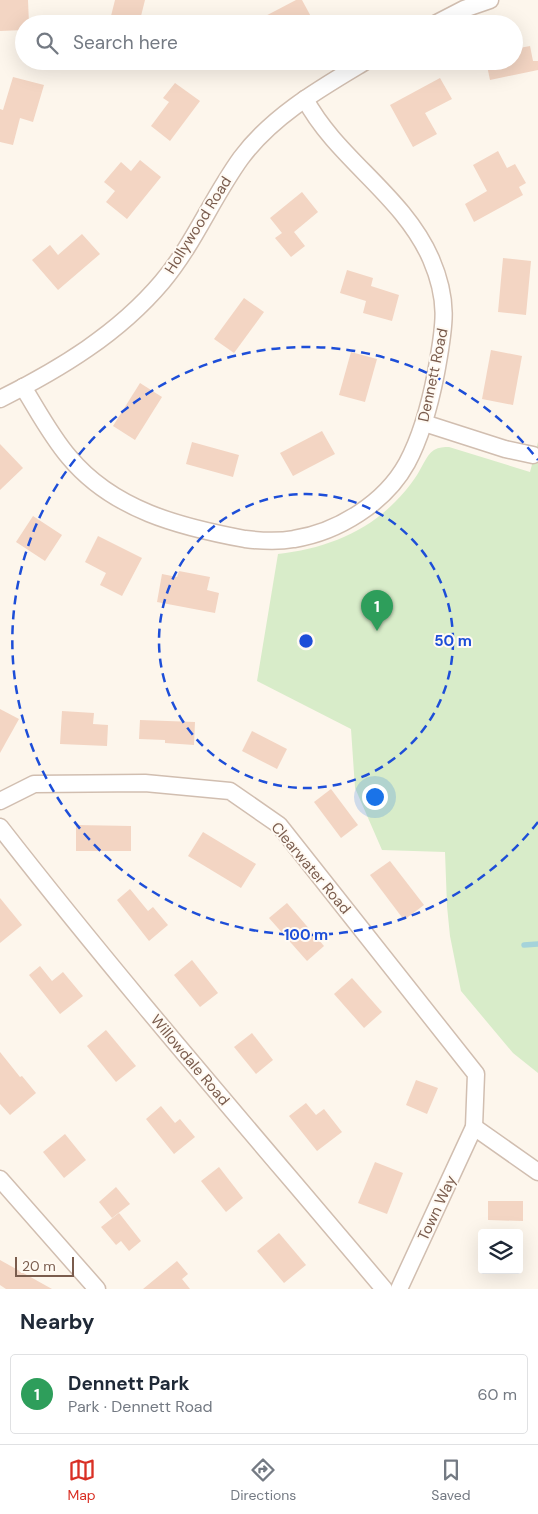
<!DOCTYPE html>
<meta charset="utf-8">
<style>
:root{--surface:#fff;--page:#f6f6f7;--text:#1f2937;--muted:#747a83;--line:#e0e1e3;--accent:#d93025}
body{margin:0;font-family:"DM Sans",sans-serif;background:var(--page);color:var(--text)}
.controls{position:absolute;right:15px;bottom:15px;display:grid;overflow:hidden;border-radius:5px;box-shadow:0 5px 20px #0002}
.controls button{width:45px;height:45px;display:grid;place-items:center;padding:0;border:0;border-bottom:1px solid var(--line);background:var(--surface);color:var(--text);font:25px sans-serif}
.scale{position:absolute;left:15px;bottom:12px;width:59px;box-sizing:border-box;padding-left:5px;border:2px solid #7a5c4d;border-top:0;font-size:14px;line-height:18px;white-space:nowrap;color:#7a5c4d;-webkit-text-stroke:4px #fffaf3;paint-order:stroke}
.you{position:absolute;left:374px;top:796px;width:18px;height:18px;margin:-12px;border:4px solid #fff;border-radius:50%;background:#1a73e8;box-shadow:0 0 0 8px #1a73e833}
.badge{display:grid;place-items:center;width:32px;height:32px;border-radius:50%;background:var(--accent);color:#fff;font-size:16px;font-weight:700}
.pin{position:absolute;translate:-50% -41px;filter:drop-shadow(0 1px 2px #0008)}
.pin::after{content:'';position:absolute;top:26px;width:18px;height:15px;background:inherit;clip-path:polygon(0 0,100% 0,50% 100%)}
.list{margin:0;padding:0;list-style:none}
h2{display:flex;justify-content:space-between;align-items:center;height:65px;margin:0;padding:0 20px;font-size:21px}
h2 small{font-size:16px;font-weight:400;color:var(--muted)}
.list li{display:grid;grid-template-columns:32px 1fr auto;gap:15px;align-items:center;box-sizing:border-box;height:80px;margin:0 10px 10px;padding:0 10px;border:1px solid var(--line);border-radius:5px}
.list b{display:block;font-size:19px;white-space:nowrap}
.list p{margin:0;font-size:16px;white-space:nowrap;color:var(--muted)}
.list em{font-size:16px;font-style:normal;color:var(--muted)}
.icon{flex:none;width:28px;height:28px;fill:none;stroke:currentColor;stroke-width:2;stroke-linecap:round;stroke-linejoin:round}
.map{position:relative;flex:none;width:538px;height:1289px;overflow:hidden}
.search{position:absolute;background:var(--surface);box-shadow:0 5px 20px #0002;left:15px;right:15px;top:15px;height:55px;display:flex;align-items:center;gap:12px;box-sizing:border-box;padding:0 18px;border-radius:28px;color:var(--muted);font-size:19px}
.sheet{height:155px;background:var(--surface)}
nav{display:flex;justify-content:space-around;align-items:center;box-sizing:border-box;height:70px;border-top:1px solid var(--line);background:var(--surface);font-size:14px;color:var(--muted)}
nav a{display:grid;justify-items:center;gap:2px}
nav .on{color:var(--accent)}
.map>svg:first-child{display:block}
.green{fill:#d8ecc9}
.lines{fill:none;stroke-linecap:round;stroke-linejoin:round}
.stream{stroke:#a5d3da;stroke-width:5.5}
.building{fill:#f3d5c3}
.street-casing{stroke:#d1beb0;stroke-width:19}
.street{stroke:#fff;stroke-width:16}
.ring{fill:none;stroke:#1d4ed8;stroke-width:2.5;stroke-dasharray:9 6}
.labels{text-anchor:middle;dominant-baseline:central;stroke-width:4;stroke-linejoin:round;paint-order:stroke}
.street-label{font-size:15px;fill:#7a5c4d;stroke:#fffaf3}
.centre{fill:#1d4ed8;stroke:#fffaf3;stroke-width:2.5}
.ring-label{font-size:15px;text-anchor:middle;font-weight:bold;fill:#1d4ed8;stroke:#fffaf3;stroke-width:4;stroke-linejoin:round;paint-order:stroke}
</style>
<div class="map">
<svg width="538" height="1289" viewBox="0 0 538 1289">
<rect width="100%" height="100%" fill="#fdf6ec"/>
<path class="green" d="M538,442V1073L513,1053L461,991L450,936L447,906L445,852L382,850L355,788L351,729L257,681L278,554C322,549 364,534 395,502C402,495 409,487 415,478C421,470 426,455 434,450C439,447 444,447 449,447L530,472Z"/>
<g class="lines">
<polyline class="stream" points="524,945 538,944"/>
</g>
<g class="building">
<polygon points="0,0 28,0 29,24 24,24 24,30 0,31"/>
<polygon points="115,0 145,0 139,24 109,24"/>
<polygon points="296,0 302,0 315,24 250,24"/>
<polygon points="530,46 533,61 538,61 538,70 490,80 486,61 514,61 514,49"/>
<polygon points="13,77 44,85 33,122 20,118 13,145 0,142 0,109 3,110"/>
<polygon points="440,78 452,99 425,113 437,134 413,147 390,105"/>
<polygon points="175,83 200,101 170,141 151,126 169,102 163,98"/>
<polygon points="498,151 507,168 515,164 526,183 519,187 523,195 474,222 465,204 487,191 473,165"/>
<polygon points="140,160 161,177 127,219 106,202 115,191 104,182 121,162 131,171"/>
<polygon points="302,192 318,212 294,232 305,246 291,257 275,238 282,233 270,218"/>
<polygon points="82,234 100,254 58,290 32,260 50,245 58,255"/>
<polygon points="503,258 531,261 526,315 498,312"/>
<polygon points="347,270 373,278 371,286 399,295 392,321 363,313 366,301 340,293"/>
<polygon points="244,298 264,312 234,353 214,339"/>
<polygon points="491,350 522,356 513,405 482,399"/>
<polygon points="351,352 377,359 365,402 339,395"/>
<polygon points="140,383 162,397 135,440 113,426"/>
<polygon points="322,431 335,454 293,476 280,453"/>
<polygon points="192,442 239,455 233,477 186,464"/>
<polygon points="0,444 23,468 0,490"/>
<polygon points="33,516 62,535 45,561 16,542"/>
<polygon points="98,536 142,558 122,596 100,585 106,573 85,562"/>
<polygon points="179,571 210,577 207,590 219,593 215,613 157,602 162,574 177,577"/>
<polygon points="0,709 19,719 0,753"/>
<polygon points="62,711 94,713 93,724 108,725 107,746 60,744"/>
<polygon points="140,720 195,722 194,745 165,743 165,740 139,739"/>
<polygon points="252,731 287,749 277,769 242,751"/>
<polygon points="331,789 358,825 341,838 314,802"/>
<polygon points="76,825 131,826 131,851 76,851"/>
<polygon points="203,832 256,864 241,888 188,856"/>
<polygon points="390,861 424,905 404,920 370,875"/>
<polygon points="130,889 148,911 153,907 168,925 149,941 117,900"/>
<polygon points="0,898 22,925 0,943"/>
<polygon points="287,903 324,946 307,961 269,918"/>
<polygon points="192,960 218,993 200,1007 174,975"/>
<polygon points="40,966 52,981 63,972 83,996 60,1014 29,975"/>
<polygon points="352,978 382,1012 364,1028 334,994"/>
<polygon points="106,1030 136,1066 116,1082 87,1046"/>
<polygon points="252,1033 273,1060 256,1074 234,1047"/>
<polygon points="0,1052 20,1077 22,1076 36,1093 10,1115 0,1104"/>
<polygon points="416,1080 438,1088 427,1114 406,1105"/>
<polygon points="306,1103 316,1115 324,1109 342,1132 317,1151 289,1116"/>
<polygon points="161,1106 175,1123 180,1119 195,1137 174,1154 146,1119"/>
<polygon points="65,1134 86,1160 64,1178 43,1152"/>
<polygon points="375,1162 403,1173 387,1214 358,1203"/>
<polygon points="219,1167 243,1198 226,1212 201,1181"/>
<polygon points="116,1187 130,1204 112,1218 99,1202"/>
<polygon points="488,1201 523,1201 523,1221 488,1220"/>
<polygon points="119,1213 141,1241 129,1251 121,1241 116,1245 101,1227"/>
<polygon points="279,1233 306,1265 284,1283 257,1251"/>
<polygon points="0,1260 52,1289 6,1289 0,1285"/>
<polygon points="177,1261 188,1274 182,1279 190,1289 143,1289"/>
</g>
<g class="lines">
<g class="street-casing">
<g id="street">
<polyline points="435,24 464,9 490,0"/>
<path d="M23,387C38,411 51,436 69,457C113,510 180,527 245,539C261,541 278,542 294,539C338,532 385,503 407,463C422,435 430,404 436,373C444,328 450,303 431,259C403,195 337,159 305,99"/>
<path d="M0,399C60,369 118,334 162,282C194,244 212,198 241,158C273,115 321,88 366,61"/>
<polyline points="424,423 505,449 533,455"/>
<polyline points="0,801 34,784 145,783 230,791 279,825 476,1074 474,1127 399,1289"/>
<path d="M0,827C123,985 255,1136 384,1289"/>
<polyline points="474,1127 538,1172"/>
<polyline points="0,1179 97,1289"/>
</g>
</g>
<use href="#street" class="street"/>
</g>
<g class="ring">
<circle cx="306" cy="641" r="147"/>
<path d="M538 822A294 294 0 1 1 538 460"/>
</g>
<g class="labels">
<g class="street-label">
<text transform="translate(198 225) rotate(-58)">Hollywood Road</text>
<text transform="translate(433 375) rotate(-78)">Dennett Road</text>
<text transform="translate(311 868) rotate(50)">Clearwater Road</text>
<text transform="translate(190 1060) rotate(50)">Willowdale Road</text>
<text transform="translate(437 1208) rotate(-65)">Town Way</text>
</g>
</g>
<circle cx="306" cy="641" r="8" class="centre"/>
<g class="ring-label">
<text x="453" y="646">50 m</text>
<text x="306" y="940">100 m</text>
</g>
</svg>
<div class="controls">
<button><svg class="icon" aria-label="layers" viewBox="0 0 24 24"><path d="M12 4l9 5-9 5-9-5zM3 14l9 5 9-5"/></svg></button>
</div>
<div class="scale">20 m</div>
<div class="you"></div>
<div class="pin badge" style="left:377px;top:631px;background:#2e9e5b">1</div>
<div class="search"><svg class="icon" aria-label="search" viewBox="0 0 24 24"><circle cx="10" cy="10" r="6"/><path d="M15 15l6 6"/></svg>Search here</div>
</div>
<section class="sheet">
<h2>Nearby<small></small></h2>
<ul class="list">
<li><span class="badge" style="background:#2e9e5b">1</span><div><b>Dennett Park</b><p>Park · Dennett Road</p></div><em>60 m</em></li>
</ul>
</section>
<nav>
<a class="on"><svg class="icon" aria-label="map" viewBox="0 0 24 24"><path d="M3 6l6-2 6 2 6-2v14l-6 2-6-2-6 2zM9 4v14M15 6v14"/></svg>Map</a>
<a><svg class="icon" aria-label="directions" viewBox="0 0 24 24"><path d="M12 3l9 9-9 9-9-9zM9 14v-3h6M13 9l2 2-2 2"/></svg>Directions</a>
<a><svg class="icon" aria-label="saved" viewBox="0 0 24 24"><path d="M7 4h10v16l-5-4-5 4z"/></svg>Saved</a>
</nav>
